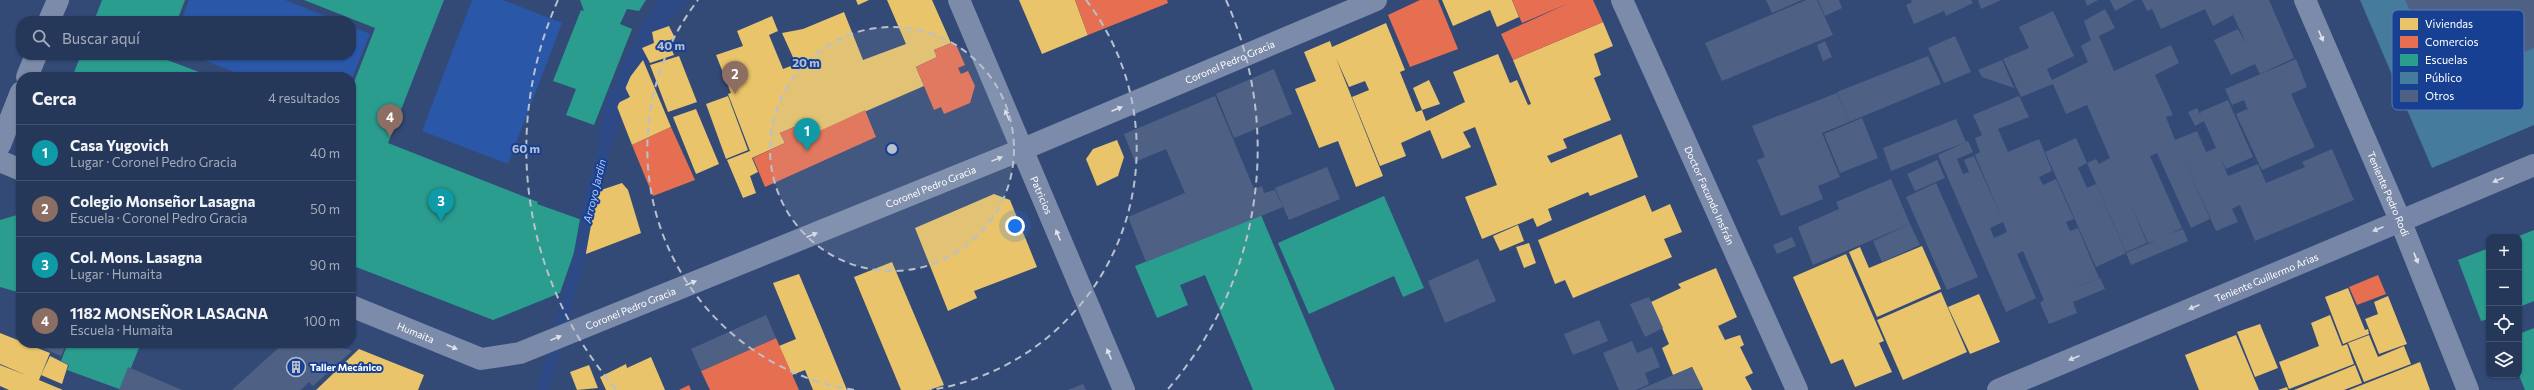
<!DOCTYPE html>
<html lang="es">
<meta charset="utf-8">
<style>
:root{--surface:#263859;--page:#324362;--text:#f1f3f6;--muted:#a4acba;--line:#42526f;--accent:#b8c0cf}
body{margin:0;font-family:Commissioner,sans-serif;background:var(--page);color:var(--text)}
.controls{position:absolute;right:12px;bottom:12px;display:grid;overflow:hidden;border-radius:8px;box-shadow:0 1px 3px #0004}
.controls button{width:36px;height:36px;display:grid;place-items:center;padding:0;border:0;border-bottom:1px solid var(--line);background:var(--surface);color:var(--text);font:20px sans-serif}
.you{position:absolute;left:1015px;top:226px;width:14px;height:14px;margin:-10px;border:3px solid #fff;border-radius:50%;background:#1a73e8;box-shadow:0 0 0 6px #1a73e833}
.badge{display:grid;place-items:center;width:26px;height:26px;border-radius:50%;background:var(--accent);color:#fff;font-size:13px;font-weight:700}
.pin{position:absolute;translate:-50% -33px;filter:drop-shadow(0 1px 2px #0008)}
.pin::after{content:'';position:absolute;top:21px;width:14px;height:12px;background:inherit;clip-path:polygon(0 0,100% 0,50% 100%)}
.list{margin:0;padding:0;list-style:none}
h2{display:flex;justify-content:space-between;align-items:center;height:52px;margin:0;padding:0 16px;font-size:17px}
h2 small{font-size:13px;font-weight:400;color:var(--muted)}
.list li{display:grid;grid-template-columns:26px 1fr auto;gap:12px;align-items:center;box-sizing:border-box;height:56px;padding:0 16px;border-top:1px solid var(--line)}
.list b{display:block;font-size:15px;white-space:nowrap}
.list p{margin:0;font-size:13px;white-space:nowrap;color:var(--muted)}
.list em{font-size:13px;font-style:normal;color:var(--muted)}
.icon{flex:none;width:22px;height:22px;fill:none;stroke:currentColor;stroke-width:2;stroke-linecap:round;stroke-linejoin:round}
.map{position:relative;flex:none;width:2534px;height:390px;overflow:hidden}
.search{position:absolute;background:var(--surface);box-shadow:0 1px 3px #0004;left:16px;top:16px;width:340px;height:44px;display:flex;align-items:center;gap:10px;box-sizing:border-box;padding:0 14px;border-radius:16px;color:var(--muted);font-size:15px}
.panel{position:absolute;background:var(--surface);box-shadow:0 1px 3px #0004;left:16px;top:72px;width:340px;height:276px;border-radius:16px}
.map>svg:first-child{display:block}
.green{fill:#2b57a9}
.water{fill:#2e4a86}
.homes{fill:#e9c46a}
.shops{fill:#e76f51}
.schools{fill:#2a9d8f}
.public{fill:#457b9d}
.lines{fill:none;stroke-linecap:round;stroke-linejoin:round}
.stream{stroke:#2e4a86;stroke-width:12}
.building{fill:#4e6185;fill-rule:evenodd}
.street{stroke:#7c8ba9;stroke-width:22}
.secondary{stroke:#7786a6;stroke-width:22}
.oneway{fill:#dee2ea}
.oneway2{fill:#d6dbe4}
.ring{fill:none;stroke:#b8c0cf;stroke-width:2;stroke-dasharray:7 5}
.labels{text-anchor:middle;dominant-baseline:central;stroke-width:4;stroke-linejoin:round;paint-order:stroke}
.street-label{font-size:10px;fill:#fff;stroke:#174093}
.poi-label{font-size:10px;font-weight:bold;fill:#fff;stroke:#174093;text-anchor:start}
.water-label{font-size:11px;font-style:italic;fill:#b3cbf7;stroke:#174093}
.key{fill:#174093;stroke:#5d79b3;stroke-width:1}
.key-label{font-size:11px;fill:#fff}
.centre{fill:#b8c0cf;stroke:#174093;stroke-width:2}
.ring-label{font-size:12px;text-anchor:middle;font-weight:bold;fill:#b8c0cf;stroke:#174093;stroke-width:4;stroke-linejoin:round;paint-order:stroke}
</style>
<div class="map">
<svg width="2534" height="390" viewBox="0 0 2534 390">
<rect width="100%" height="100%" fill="#334a77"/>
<g class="green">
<polygon points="189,0 285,0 338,21 181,21"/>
<polygon points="472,0 503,0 562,23 508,164 422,131"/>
<polygon points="351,26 370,34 351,81 351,77 247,77 191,55 351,55"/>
</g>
<polygon class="water" points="657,0 690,0 670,19 620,122 597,184 592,190 578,257 578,270 573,293 565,297 599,160 640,28"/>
<g class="homes">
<polygon points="856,0 869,0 858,5"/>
<polygon points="887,0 932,0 951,43 934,50 937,57 916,67 924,86 811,135 806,122 780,133 785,143 752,158 758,172 750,176 756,193 743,198 727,160 750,151 728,94 731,93 716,55 743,46 737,31 772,16 778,31 769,35 783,69 796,64 782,33 803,29 844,12 863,60 906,44"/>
<polygon points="1019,0 1075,0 1088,35 1042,54"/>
<polygon points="1442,0 1512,0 1519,17 1497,27 1490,10 1453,26"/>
<polygon points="1603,22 1613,46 1594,54 1601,75 1594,78 1611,120 1563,139 1567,148 1547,156 1551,163 1621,134 1638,177 1590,196 1588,192 1548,209 1552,220 1537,227 1533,218 1482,239 1465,197 1497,185 1475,127 1463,132 1471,147 1442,159 1430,130 1401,143 1406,156 1380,166 1352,97 1369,90 1365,81 1349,87 1336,58 1383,176 1356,187 1338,141 1319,148 1295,89 1316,81 1304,52 1330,41 1332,47 1386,23 1405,70 1400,72 1416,112 1422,110 1426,121 1465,102 1453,72 1498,54 1510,83 1517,80 1528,105 1531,104 1513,60"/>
<polygon points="669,26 675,38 668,41 674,55 650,63 642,48 654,43 652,32"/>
<polygon points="679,56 697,102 668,112 650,65"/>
<polygon points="643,60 671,127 632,145 616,104 630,97 624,85"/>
<polygon points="1429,80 1440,104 1422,110 1413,88"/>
<polygon points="728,96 748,150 726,159 706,104"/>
<polygon points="696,109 719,164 696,174 673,117"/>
<polygon points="1117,140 1124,157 1118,176 1097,186 1086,159 1093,149"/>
<polygon points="622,183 628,190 641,233 586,254 582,247 592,193"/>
<polygon points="994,194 1010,200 1037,267 974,291 977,298 948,311 915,228"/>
<polygon points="1645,195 1652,212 1670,204 1682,232 1664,239 1672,257 1573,298 1565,280 1555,284 1538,240"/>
<polygon points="1518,225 1524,241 1500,251 1493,236"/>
<polygon points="1529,243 1536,263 1524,268 1516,247"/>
<polygon points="1922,246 1941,289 1877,317 1849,252 1860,247 1869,268"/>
<polygon points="1846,254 1884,341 1879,343 1892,372 1855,387 1843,359 1831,364 1793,277"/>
<polygon points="892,262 944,385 929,390 901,390 854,277"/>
<polygon points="1716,268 1737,317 1718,326 1725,340 1740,335 1744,345 1740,347 1753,373 1745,377 1752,390 1703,390 1692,367 1673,375 1662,348 1669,344 1651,302 1681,288 1678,284"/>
<polygon points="799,274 822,329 847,390 813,390 805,370 792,375 779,346 796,339 773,283"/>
<polygon points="2348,288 2365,330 2368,329 2369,334 2343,344 2325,297"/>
<polygon points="1941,292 1967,352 1903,380 1877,320"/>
<polygon points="1979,294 2000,342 1970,354 1948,307"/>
<polygon points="2388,296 2407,344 2379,354 2365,319 2378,314 2374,302"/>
<polygon points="2330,315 2342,346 2347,344 2354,364 2289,389 2279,362 2319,346 2311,323"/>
<polygon points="2260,324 2278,368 2255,377 2237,332"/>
<polygon points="0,333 50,353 39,380 63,390 9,390 0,386 0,365 26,375 0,364"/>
<polygon points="2236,335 2259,390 2199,390 2185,355"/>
<polygon points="2369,335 2378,357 2404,346 2411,364 2364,382 2348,343"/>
<polygon points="359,349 424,375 418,390 316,390"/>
<polygon points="50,356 68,365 62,384 41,375"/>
<polygon points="651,357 665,390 606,390 600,377 626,364 627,368"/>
<polygon points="2420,362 2430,390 2349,390"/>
<polygon points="589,365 598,388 577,390 570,372"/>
<polygon points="2355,365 2362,383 2344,390 2294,390"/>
<polygon points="2287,387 2288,390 2278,390"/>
</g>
<g class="shops">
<polygon points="1075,0 1167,0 1168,3 1088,35"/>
<polygon points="1420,0 1438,0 1458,49 1410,67 1388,15"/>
<polygon points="1512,0 1593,0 1603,22 1513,60 1501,34 1569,3 1522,23"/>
<polygon points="951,43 957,47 965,65 958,68 961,74 968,71 975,86 970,103 944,114 941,107 934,110 916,67 937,57 934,50"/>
<polygon points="865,110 876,137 765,187 753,158 785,143 780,133 806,122 811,135"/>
<polygon points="671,127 695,180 653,196 632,145"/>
<polygon points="2378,275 2386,294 2357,305 2349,287"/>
<polygon points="776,338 799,390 710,390 701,371"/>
<polygon points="689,385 691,390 679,390"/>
</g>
<g class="schools">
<polygon points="102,0 185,0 177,21 94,21"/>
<polygon points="304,0 444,0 388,143 538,202 537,204 585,221 560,293 493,320 351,265 351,90 375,28"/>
<polygon points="580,0 646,0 639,11 627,9 620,24 632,29 594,125 566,115 576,89 553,81 581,10 584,11"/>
<polygon points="81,55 163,55 162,58 212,77 72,77"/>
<polygon points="1384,196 1424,288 1403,297 1394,276 1309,314 1278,243"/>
<polygon points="17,215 21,216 21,293 0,287 0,220"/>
<polygon points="1261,215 1324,365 1335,390 1253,390 1205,275 1180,285 1188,305 1157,318 1135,266"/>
<polygon points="2534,230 2534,301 2519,307 2519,236"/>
<polygon points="2489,248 2489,319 2481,321 2458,260"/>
<polygon points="2534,328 2534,390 2525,390 2519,375 2519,334"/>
<polygon points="68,343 141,343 122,390 67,370 69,365 61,361"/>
</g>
<polygon class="public" points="2360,0 2534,0 2534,125 2432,168"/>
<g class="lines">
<g class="stream">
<polyline points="602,157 610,109 635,51"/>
<polyline points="543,390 579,258 591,192 597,174"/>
</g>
</g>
<g class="building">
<polygon points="1766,0 1802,0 1772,13"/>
<polygon points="1806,0 1817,0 1833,35 1722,81 1705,43"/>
<polygon points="1818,0 1839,0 1842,8 1825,16"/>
<polygon points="1911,0 1971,0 1973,3 1946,16 1944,11 1914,24 1906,5 1912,2"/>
<polygon points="1978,0 2001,0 1981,9"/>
<polygon points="2085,0 2098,0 2087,6"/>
<polygon points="2110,0 2135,0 2115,11"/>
<polygon points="2142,0 2269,0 2294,58 2260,74 2255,64 2231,75 2214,40 2238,29 2247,45 2233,15 2213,26 2205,9 2161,29 2152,9 2147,11"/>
<polygon points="2405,0 2534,0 2534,48 2444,87"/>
<path d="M2105,9L2115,28L2099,36L2114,71L2171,45L2179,63L2155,75L2173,115L2166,117L2175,140L2197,131L2206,152L2216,148L2204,121L2195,126L2188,112L2197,108L2201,116L2200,112L2228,100L2253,157L2226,169L2220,157L2228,176L2258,164L2266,183L2305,167L2302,162L2332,149L2354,200L2255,241L2240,205L2232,209L2238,222L2216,231L2180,151L2210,219L2191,228L2157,153L2150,156L2182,228L2170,234L2183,229L2188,241L2131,265L2126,253L2096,267L2045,152L2076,138L2087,163L2096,159L2099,164L2110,158L2087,105L2066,114L2053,84L2021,97L2003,59L2029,48L2019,27L2053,11L2074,56L2047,69L2052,80L2088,62L2081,46L2091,40L2084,21ZM2087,163L2126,252L2147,243L2130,203L2148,243L2155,241L2126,253L2096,184L2087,188L2078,168Z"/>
<polygon points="1955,36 1971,72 1944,83 1928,48"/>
<polygon points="1825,41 1832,57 1823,61 1817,45"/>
<polygon points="1928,56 1941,84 1849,122 1837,92"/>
<polygon points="2296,59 2307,87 2291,94 2315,147 2262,170 2236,114 2247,109 2249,113 2244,100 2232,105 2225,89"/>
<polygon points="2002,60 2014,88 1982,77 1978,70"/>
<polygon points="1274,69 1292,114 1234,138 1216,94"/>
<polygon points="1837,93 1849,122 1822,133 1840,177 1818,186 1823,199 1781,216 1757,160 1765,157 1752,126 1770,119 1782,150 1770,119"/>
<polygon points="1215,96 1254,189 1262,186 1264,193 1275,190 1283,207 1146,262 1128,217 1185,193 1166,149 1135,162 1124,134"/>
<path d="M2019,96L2029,117L1998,129L2008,152L2039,139L2052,171L2039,177L2043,185L2056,179L2074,219L2066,222L2070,231L2078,228L2099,278L2068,291L2100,278L2105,289L2073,302L2071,297L2077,313L2049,324L2040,303L2044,300L2023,251L2017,254L2036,298L2006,312L1938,155L1968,141L1973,152L1957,159L1963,174L1969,172L1964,160L1974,156L2003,221L1975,155L1980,152L1975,138L1982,135L1973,115ZM2003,222L2007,232L1994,238L1990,228Z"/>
<polygon points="1862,118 1878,158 1840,173 1824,134"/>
<polygon points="1956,119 1966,142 1891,171 1883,148"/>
<polygon points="1937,160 1945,178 1915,191 1907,174"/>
<polygon points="1327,167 1340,199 1289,220 1275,188"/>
<polygon points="1891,179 1910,224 1813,265 1798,227 1839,209 1836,202"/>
<polygon points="1936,183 1978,277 1947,290 1906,197"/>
<polygon points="1910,224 1920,245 1882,262 1873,241"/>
<polygon points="1792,237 1796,246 1777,254 1773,245"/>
<polygon points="1478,259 1496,301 1445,323 1428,281"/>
<polygon points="1649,297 1663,328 1645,337 1630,304"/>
<polygon points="766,315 776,338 701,371 691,349"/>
<polygon points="1599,320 1608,341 1573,355 1564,334"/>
<polygon points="1632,341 1637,353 1652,347 1660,367 1645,373 1649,384 1636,390 1619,390 1603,353"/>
<polygon points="31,343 67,343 61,356"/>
<polygon points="284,343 329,343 352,351 313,386 309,382 301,390 232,390"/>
<polygon points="128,367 182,390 119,390"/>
<polygon points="1692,367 1703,389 1639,390"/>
<polygon points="1083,384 1086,390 1068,390"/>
</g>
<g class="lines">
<g class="street">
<path id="s1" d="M959,0L1124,390"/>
<path id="s2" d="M1622,0L1797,390"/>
<path id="s3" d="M2305,0L2400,220L2468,390"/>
<polyline points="49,21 58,0"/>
<polyline points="27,77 36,55"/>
<polyline points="0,145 21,92"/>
<polyline points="0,161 21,170"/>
<path id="s4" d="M351,306L481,359L520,353L1021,150L1376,0"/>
</g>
<path class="secondary" id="s5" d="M1998,390L2534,165"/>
</g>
<defs><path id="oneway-solid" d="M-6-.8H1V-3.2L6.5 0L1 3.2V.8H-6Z"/></defs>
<g class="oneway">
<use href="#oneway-solid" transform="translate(2321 36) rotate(67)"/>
<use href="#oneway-solid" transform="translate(1117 109) rotate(-23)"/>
<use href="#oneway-solid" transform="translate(1007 115) rotate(-112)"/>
<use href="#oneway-solid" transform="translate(997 159) rotate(-22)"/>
<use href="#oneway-solid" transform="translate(812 235) rotate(-22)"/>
<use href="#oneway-solid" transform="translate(1058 235) rotate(-113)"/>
<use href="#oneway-solid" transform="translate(2416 258) rotate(68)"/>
<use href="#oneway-solid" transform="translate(691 283) rotate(-22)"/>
<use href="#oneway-solid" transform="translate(556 338) rotate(-22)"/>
<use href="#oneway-solid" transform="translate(452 347) rotate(22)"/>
<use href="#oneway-solid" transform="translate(1109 354) rotate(-113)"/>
</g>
<g class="oneway2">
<use href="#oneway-solid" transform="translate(2498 180) rotate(158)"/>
<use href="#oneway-solid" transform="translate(2378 229) rotate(157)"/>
<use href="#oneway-solid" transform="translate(2194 307) rotate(157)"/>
<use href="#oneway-solid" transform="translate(2074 358) rotate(157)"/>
</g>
<circle cx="892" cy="149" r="122" fill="#b8c0cf" fill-opacity=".12"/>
<g class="ring">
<circle cx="892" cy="149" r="122"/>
<path d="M854 390A244 244 0 0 1 698 0M1086 0A244 244 0 0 1 930 390"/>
<path d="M616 389A366 366 0 0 1 558 0M1226 0A366 366 0 0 1 1168 389"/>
</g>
<defs>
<g id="building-ring" transform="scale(1)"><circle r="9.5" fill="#174093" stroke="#b8c0cf" stroke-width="1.5"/><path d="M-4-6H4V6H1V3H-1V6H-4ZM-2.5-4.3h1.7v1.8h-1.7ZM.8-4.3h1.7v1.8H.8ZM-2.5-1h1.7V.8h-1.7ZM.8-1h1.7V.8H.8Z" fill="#b8c0cf"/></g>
</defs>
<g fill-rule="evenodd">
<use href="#building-ring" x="296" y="367"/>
</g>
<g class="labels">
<g class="street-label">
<text stroke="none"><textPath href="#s4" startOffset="947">Coronel Pedro Gracia</textPath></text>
<text stroke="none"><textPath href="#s4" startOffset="623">Coronel Pedro Gracia</textPath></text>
<text stroke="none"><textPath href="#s3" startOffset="211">Teniente Pedro Rodi</textPath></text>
<text stroke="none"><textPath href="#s1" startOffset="212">Patricios</textPath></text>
<text stroke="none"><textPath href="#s2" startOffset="214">Doctor Facundo Insfrán</textPath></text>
<text stroke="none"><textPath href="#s5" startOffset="291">Teniente Guillermo Arias</textPath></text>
<text stroke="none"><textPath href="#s4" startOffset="299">Coronel Pedro Gracia</textPath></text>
<text stroke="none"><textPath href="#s4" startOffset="70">Humaita</textPath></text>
</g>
<g class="poi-label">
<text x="310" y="367">Taller Mecánico</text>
</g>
<g class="water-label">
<text transform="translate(594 191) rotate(-76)">Arroyo Jardin</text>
</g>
</g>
<rect x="2392" y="10" width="132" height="100" rx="6" class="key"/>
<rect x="2400" y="18" width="18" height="12" fill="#e9c46a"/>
<rect x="2400" y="36" width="18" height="12" fill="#e76f51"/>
<rect x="2400" y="54" width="18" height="12" fill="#2a9d8f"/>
<rect x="2400" y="72" width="18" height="12" fill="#457b9d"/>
<rect x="2400" y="90" width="18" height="12" fill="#4e6185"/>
<g class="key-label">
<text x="2425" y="28">Viviendas</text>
<text x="2425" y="46">Comercios</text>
<text x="2425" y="64">Escuelas</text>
<text x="2425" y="82">Público</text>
<text x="2425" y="100">Otros</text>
</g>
<circle cx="892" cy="149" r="6" class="centre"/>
<g class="ring-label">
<text x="671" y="50">40 m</text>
<text x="806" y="67">20 m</text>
<text x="526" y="153">60 m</text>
</g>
</svg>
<div class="controls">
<button>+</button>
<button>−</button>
<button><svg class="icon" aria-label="locate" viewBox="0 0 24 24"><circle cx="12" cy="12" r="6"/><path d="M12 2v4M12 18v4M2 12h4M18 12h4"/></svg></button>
<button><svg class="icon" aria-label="layers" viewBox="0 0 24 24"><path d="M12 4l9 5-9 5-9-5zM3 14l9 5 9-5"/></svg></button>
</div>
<div class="you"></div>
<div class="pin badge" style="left:807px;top:151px;background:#0f9aa8">1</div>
<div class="pin badge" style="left:735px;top:94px;background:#8d6e63">2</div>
<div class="pin badge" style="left:441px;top:221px;background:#0f9aa8">3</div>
<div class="pin badge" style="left:390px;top:137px;background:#8d6e63">4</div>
<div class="search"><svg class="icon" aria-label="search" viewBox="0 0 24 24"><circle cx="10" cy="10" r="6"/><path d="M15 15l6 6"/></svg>Buscar aquí</div>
<section class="panel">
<h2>Cerca<small>4 resultados</small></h2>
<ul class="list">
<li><span class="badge" style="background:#0f9aa8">1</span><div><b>Casa Yugovich</b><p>Lugar · Coronel Pedro Gracia</p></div><em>40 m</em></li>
<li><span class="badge" style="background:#8d6e63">2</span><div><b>Colegio Monseñor Lasagna</b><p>Escuela · Coronel Pedro Gracia</p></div><em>50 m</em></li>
<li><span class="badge" style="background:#0f9aa8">3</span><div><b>Col. Mons. Lasagna</b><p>Lugar · Humaita</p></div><em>90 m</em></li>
<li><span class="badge" style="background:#8d6e63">4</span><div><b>1182 MONSEÑOR LASAGNA</b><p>Escuela · Humaita</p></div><em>100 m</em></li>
</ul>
</section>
</div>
